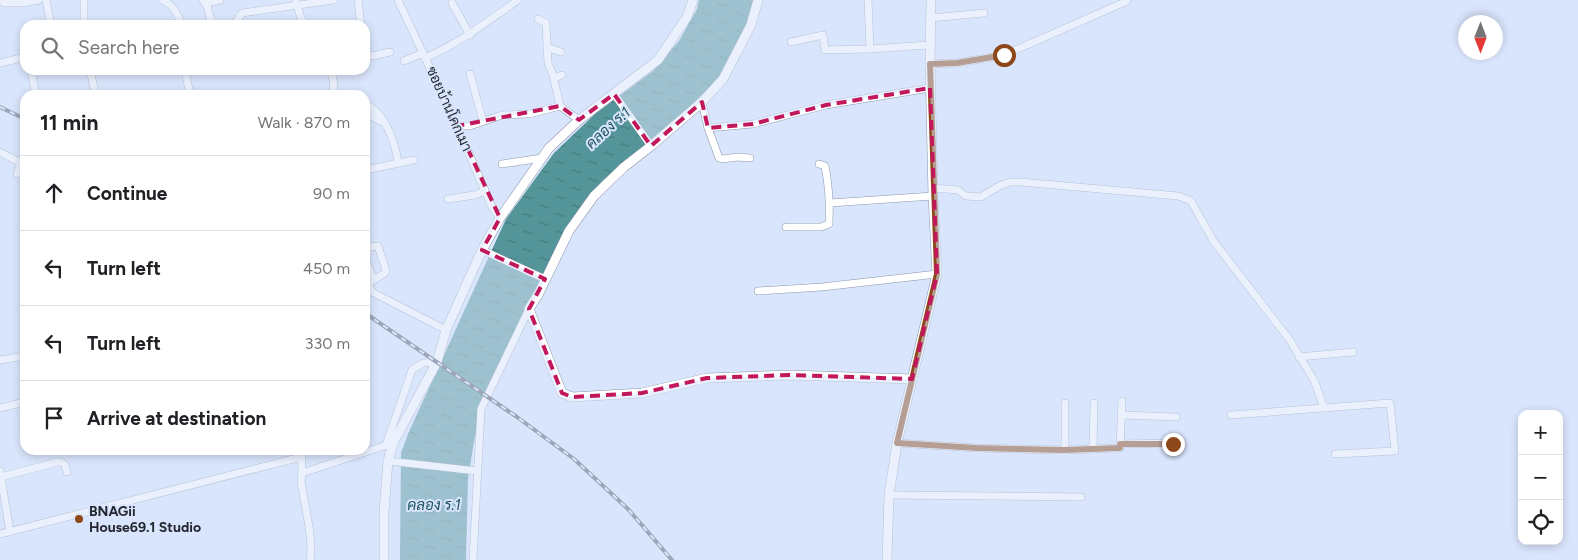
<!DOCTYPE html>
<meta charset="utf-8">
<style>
:root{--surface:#fff;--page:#f6f6f6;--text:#202124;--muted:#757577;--line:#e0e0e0}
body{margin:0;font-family:Figtree,Sarabun,sans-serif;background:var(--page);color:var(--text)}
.controls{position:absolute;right:15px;bottom:15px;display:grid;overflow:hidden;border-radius:10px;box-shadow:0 2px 8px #0003}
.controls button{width:45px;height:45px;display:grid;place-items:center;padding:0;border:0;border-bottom:1px solid var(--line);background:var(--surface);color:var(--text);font:25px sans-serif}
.compass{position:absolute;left:1458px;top:15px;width:45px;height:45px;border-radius:50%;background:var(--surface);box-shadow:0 2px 8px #0003;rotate:180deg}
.stop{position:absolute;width:15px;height:15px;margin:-11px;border:4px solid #8c481a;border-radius:50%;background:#fff}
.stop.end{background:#8c481a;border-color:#fff;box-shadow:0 1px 5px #0008}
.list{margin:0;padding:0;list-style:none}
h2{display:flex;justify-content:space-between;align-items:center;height:65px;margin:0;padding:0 20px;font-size:21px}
h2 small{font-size:16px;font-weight:400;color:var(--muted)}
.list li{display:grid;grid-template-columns:32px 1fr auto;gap:15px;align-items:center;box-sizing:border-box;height:75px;padding:0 20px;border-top:1px solid var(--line)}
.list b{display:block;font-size:19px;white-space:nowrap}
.list em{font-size:16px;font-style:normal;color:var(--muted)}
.icon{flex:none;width:28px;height:28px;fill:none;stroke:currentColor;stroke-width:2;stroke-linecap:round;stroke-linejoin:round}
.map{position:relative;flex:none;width:1578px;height:560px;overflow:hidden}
.search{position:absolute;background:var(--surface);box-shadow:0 2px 8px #0003;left:20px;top:20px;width:350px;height:55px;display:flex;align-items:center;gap:12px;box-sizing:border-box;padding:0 18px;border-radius:15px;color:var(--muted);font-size:19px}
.panel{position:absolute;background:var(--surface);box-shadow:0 2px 8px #0003;left:20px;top:90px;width:350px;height:365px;border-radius:15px}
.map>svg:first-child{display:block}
.water{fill:url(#water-ripples)}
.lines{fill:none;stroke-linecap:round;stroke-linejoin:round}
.minor-casing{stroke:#8a96aa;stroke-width:8}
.tertiary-casing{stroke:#8a96aa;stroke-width:10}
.minor{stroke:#fff;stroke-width:7}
.tertiary{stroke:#fff;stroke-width:9}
.rail-casing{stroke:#535a66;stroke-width:4}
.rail{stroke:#d9e5fc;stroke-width:2;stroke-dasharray:5.5;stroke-linecap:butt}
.route{stroke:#8c481a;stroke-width:6}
.marked{fill:none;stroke:#c2185b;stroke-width:4;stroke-dasharray:10 6;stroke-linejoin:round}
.poi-dot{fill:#8c481a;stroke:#d9e5fc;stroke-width:2}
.labels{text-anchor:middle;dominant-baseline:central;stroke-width:4;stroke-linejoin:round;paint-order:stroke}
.street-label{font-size:14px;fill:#232830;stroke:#d9e5fc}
.poi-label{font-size:14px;font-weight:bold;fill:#232830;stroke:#d9e5fc;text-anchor:start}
.water-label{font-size:15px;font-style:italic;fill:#1c5459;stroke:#d9e5fc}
</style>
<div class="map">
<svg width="1578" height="560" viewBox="0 0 1578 560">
<defs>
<pattern id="water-ripples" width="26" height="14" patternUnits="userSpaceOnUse" patternTransform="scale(1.25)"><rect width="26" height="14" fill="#54959a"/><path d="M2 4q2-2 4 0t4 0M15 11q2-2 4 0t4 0" fill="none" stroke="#457a7e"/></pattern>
</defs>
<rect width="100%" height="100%" fill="#d9e5fc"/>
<polygon class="water" points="699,0 755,0 748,25 721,77 653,141 603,180 564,236 484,406 475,436 468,478 466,560 400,560 401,453 408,434 506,219 554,153 595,114 653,71 679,41 697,9"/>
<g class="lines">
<g class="minor-casing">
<g id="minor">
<polyline points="1,0 4,3 22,3 39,0"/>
<polyline points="46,0 51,25"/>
<polyline points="84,0 84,25"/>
<path d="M162,0C173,4 178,15 182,25"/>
<polyline points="203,0 207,6 212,25"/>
<polyline points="358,0 361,25"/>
<polyline points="398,0 457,126 492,207 500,218"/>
<polyline points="868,0 870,49"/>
<polyline points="296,2 301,18 306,25"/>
<polyline points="452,3 470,35"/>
<polyline points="207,6 210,2 220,0"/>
<polyline points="931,18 984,13"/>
<polyline points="538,19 546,23 548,63 553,75 560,106"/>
<polyline points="234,25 242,13 334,0"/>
<polyline points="791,42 823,35 825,50 870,49 929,45"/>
<polyline points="365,47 367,55 373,56 390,52"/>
<polyline points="547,47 561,52"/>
<path d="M425,58C460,43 488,21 518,0"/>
<polyline points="404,61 423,53"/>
<polyline points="0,63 25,57"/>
<polyline points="930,64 957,63 1004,55 1125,2 1127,0"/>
<polyline points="31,70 35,91"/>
<polyline points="90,70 94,88"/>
<polyline points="185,70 190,95"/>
<path d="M330,70C334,79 335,86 332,95"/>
<polyline points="470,74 483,121"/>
<polyline points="554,78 562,75"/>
<polyline points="614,94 651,146"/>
<polyline points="702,102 708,128 753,124 826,105 930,88"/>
<path d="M365,105C384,110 396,144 398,163"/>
<polyline points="365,113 382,122"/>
<polyline points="457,126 470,126 502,115 529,114 560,106 579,120"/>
<polyline points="708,128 719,158 722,159 738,157 750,158"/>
<polyline points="0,152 25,165"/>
<polyline points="502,164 542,158"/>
<polyline points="365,170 414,160"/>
<polyline points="17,174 21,163"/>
<polyline points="933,188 958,190 966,196 981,197 999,186 1010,182 1021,182 1178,196 1191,201 1214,242 1289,339 1314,380 1324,408"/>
<polyline points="448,199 475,195 485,191"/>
<polyline points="830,203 933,196"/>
<path d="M786,227H821L829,224C830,204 829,186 825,166L819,164"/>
<polyline points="365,248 378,246 386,270 385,273 369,283 369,286 372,292 446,330"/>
<polyline points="482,250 545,279"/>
<polyline points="365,258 373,279"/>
<polyline points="758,291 822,287 937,274"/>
<polyline points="1299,357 1353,352"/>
<polyline points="0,360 25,356"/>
<polyline points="0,408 25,402"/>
<polyline points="1122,415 1176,417"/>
<polyline points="1231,415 1390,403 1395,451 1335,454"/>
<polyline points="897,443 977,448 1065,450 1120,448 1122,401"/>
<polyline points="1120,444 1173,443"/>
<polyline points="386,445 412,370 423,363 437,362"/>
<polyline points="1093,449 1094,403"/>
<polyline points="301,450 302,473"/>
<polyline points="1065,450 1065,403"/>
<polyline points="388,461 477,471"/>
<polyline points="0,471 10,532"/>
<polyline points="1,477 57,462 61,462 65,465 67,472"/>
<polyline points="889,495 1081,497"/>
<polyline points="0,534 301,457"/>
<path d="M310,560C314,540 304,503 301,481L302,473L393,443"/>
<polyline points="473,560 481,409 529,309"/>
</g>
</g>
<g class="tertiary-casing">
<g id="tertiary">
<polyline points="758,0 751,25 723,79 702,102 651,146 624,167 594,196 569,231 539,293 529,309 562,393 572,397 642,393 707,378 790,375 912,379"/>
<polyline points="384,560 384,512 388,461 393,443 437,362 446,330 482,250 500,218 549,148 579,120 658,60 687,17 693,0"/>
<polyline points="887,560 889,495 897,443 937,274 933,196 930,64 931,0"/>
</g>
</g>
<use href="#minor" class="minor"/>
<use href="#tertiary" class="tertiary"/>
<g class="rail-casing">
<g id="rail">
<polyline points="0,107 25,119"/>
<polyline points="365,313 517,417 574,459 628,509 672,560"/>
</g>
</g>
<use href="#rail" class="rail"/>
</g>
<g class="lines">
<polyline class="route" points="1004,55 957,63 930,64 937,274 897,443 977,448 1064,450 1120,448 1120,444 1173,444"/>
</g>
<path d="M0 0H1578V560H0ZM930,88L937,274L912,379L790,375L707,378L642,393L572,397L562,393L529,309L545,279L482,250L500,218L457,126L560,106L579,120L614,94L651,146L702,102L708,128L753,124L826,105Z" fill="#d9e5fc" fill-opacity=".55" fill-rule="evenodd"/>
<path class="marked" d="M930,88L937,274L912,379L790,375L707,378L642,393L572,397L562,393L529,309L545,279L482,250L500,218L457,126L560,106L579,120L614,94L651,146L702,102L708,128L753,124L826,105Z"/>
<circle class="poi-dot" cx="79" cy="519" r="5"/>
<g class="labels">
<g class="street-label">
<text transform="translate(449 109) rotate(66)">ซอยบ้านโคกเมา</text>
</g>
<g class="poi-label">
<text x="89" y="511">BNAGii<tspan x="89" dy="16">House69.1 Studio</tspan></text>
</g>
<g class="water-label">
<text transform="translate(608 128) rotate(-42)">คลอง ร.1</text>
<text x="434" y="505">คลอง ร.1</text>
</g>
</g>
</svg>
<div class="controls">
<button>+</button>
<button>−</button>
<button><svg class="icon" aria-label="locate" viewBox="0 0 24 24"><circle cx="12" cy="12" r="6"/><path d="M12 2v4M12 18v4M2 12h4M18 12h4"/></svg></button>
</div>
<svg class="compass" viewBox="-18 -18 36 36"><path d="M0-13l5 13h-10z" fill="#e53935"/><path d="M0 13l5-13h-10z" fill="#757577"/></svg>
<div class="stop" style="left:1004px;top:55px"></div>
<div class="stop end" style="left:1173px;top:444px"></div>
<div class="search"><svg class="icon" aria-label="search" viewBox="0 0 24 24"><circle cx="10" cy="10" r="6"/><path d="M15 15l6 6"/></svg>Search here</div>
<section class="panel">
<h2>11 min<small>Walk · 870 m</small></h2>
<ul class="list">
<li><svg class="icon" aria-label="ahead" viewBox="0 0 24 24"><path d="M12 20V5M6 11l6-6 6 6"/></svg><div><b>Continue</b></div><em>90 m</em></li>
<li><svg class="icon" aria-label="left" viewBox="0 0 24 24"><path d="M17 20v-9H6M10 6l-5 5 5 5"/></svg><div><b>Turn left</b></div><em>450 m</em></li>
<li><svg class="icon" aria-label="left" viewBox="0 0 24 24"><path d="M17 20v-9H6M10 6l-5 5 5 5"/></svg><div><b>Turn left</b></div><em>330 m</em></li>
<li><svg class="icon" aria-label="arrive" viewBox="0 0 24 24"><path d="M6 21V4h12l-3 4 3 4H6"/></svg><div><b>Arrive at destination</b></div></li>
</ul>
</section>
</div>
